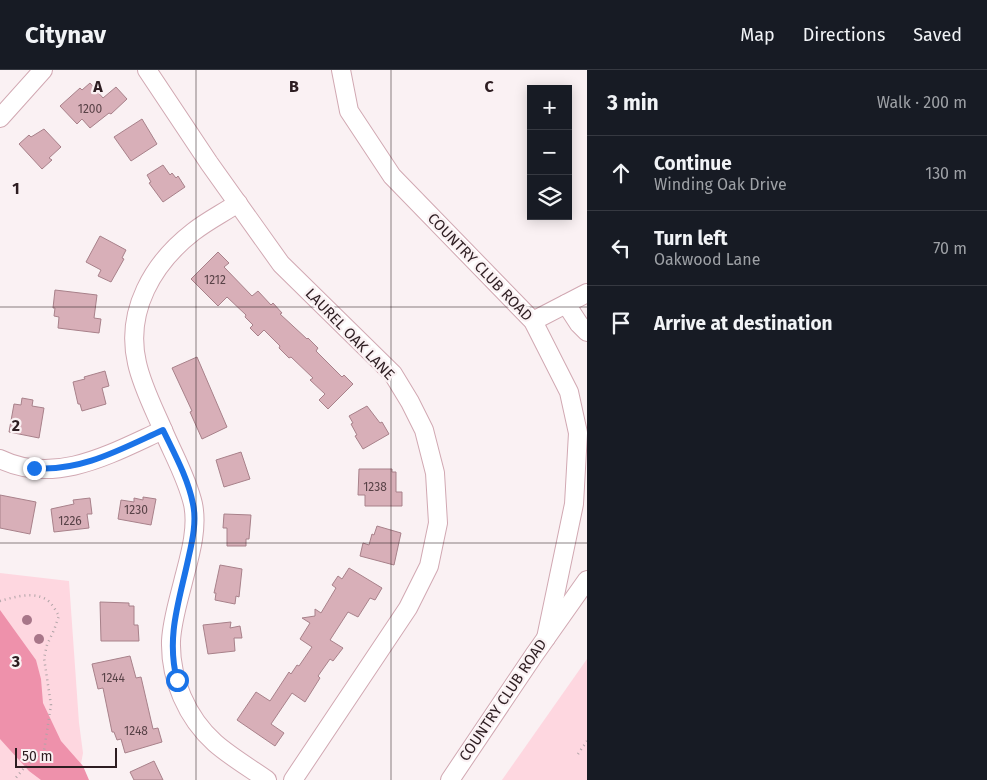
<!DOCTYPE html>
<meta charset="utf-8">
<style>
:root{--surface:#171b24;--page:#20242c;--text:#f1f3f6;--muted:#9ea1a6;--line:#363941}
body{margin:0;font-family:"Fira Sans",sans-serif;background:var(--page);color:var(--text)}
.controls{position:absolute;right:15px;top:15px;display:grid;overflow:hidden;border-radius:0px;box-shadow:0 2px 12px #0003}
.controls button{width:45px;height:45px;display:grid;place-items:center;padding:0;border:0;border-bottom:1px solid var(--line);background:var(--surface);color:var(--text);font:25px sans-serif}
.scale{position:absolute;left:15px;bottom:12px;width:102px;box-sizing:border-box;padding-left:5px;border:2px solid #2d1d21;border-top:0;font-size:14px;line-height:18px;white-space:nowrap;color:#2d1d21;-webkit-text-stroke:4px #faf1f3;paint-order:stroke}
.stop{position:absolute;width:15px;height:15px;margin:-11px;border:4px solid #1a73e8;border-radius:50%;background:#fff}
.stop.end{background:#1a73e8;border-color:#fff;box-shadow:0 1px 5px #0008}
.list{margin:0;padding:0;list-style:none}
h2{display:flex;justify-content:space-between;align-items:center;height:65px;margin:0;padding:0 20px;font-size:21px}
h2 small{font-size:16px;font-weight:400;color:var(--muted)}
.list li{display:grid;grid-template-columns:32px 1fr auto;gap:15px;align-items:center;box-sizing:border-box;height:75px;padding:0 20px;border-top:1px solid var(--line)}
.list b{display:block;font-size:19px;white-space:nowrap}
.list p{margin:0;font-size:16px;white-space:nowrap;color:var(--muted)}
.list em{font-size:16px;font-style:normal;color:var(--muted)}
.icon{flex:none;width:28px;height:28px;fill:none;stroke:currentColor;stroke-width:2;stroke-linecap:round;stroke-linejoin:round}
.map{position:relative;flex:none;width:587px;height:710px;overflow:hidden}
header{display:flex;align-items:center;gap:30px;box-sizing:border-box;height:70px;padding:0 25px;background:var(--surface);border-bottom:1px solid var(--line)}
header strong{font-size:24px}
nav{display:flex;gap:28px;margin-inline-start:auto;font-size:18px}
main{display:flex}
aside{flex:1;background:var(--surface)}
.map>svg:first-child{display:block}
.green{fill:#fed7e0}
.forest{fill:#ee91ab}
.building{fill:#d8afb8;stroke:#a8818a}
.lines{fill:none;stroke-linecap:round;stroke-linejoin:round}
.minor-casing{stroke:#d1a8b2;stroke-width:20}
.path{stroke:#b0a4a7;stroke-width:2.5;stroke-dasharray:1 4;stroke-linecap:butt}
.minor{stroke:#fff;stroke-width:18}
.tree{fill:#a87689}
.route{stroke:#1a73e8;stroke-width:6}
.grid{fill:none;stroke:#2d1d21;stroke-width:1;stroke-opacity:0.55}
.labels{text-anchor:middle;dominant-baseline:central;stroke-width:4.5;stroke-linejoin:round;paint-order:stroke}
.number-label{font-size:12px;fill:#584247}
.street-label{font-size:15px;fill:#2d1d21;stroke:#faf1f3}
.grid-label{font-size:16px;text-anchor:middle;font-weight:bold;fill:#2d1d21;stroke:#faf1f3;stroke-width:4.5;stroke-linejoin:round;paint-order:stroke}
</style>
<header>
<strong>Citynav</strong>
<nav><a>Map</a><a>Directions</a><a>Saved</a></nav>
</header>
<main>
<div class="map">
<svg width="587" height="710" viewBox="0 0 587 710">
<rect width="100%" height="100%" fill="#faf1f3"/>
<g class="green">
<polygon points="0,503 69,511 79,653 83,683 78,710 0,710"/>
<polygon points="587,589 587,710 502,710"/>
</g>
<polygon class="forest" points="0,540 36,590 41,609 43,633 61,671 83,696 89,710 41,710 29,701 0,669"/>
<g class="building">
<polygon points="90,13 103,28 116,17 127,29 111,44 109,43 90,58 82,49 77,54 60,36 80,18 82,20"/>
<polygon points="142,49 157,74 131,91 114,67"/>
<polygon points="44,59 61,77 49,88 52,90 42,99 19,74 29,65 31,67"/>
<polygon points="163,95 170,105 172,103 176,108 178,106 185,117 163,132 149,113 151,112 147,105"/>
<polygon points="100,166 126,180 122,188 124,189 111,212 98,206 101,200 86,192"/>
<polygon points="218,182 229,193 224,197 252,226 258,221 271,235 273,233 282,243 280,244 307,269 308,268 318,278 316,281 342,307 344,305 353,314 328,339 319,330 325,324 310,310 313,308 291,287 289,288 279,278 280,276 264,260 258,266 250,258 253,255 245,247 246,245 227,227 218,236 191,209"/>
<polygon points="55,220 97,225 94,248 101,249 99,263 58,258 59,247 54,246 55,238 53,238"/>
<polygon points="197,287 227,357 202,369 190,342 192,341 172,298"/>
<polygon points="105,301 109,316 102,318 106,334 82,341 80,334 78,334 73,312 85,309 84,307"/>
<polygon points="22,328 33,330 32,336 44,338 39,368 9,362 14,334 21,335"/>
<polygon points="367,336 380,353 382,352 389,364 363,379 355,366 357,365 351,354 353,353 349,346"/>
<polygon points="241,382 250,409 224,417 216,390"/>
<polygon points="359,399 392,399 392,402 396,402 396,422 402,422 402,436 365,436 365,425 358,425"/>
<polygon points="0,425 36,432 30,464 0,458"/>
<polygon points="143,427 156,429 151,455 118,449 121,430 134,432 134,428 143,430"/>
<polygon points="90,428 92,444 87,444 89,458 54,462 51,439 74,434 73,430"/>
<polygon points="224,444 251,445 249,469 246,469 246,476 227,476 227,458 223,458"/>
<polygon points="377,456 401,463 394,495 360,486 363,473 369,475 372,464 374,465"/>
<polygon points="220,495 242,499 239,527 236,526 235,534 215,530 216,523 214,523"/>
<polygon points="349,498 382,518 375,530 370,528 358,547 348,542 330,570 343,578 333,591 330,589 318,606 320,608 305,632 292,623 271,654 284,663 275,676 237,650 256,622 270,631 289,602 291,604 297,595 299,596 312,577 300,569 310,553 302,548 315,546 315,539 321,543 336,518 332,515 338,506 342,509"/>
<polygon points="100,532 129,533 129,536 134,536 134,555 138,555 139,571 101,571"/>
<polygon points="231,552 230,558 240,556 242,568 234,568 235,581 208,584 203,555"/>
<polygon points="130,586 136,608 141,607 153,659 158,658 162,672 125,683 121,669 117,670 114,662 112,662 103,618 98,619 92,594"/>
<polygon points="154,691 163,710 134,710 130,702"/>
</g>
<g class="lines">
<g class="minor-casing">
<g id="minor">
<polyline points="147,0 209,93 281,194 393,304 410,332 424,360 435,403 438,453 429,496 408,538 293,710"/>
<polyline points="341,0 349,41 392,106 533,251 569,322 578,363 574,434 546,568"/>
<polyline points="0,48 43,0"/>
<path d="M238,133C223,143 207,151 193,162C153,193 125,241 137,293C142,316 154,339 163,360C173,384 187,408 193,434C198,458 190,485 184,508C179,529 172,550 171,571C170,609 187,648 215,673C231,687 250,698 267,710"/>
<polyline points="566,234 579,254 587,262"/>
<polyline points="533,251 587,223"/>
<path d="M0,389C56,416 112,383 163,360"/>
<polyline points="450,710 534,585 587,510"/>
</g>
</g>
<g class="path">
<path d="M0,531C14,527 34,521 47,530C52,533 56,541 59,546L54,560L47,575L44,588L51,635L44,681L25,697L14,710"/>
<polyline points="578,684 587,671"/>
</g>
<use href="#minor" class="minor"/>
</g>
<g class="tree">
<circle cx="27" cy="550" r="5"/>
<circle cx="39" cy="569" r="5"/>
</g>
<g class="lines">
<path class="route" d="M34,398C81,402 121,379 163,360C174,383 188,408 193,434C197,452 192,472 188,490C179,532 166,567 177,610"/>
</g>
<path class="grid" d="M196,0V710M391,0V710M0,237H587M0,473H587"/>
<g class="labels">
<g class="number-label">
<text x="90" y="39">1200</text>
<text x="215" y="210">1212</text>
<text x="375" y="417">1238</text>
<text x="136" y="440">1230</text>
<text x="70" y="451">1226</text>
<text x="113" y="608">1244</text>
<text x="136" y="661">1248</text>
</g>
<g class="street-label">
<text transform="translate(480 197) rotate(46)">COUNTRY CLUB ROAD</text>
<text transform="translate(350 264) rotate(46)">LAUREL OAK LANE</text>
<text transform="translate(503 630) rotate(-56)">COUNTRY CLUB ROAD</text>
</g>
</g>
<g class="grid-label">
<text x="98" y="22">A</text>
<text x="294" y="22">B</text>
<text x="489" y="22">C</text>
<text x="16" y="124">1</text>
<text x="16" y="361">2</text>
<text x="16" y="597">3</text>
</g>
</svg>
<div class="controls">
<button>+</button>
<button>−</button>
<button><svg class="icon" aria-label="layers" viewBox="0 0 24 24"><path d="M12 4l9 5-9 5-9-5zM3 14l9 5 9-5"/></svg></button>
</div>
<div class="scale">50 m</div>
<div class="stop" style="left:177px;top:610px"></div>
<div class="stop end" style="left:34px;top:398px"></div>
</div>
<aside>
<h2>3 min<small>Walk · 200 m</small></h2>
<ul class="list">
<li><svg class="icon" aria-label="ahead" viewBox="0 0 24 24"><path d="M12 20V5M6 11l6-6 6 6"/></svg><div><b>Continue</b><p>Winding Oak Drive</p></div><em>130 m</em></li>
<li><svg class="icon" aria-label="left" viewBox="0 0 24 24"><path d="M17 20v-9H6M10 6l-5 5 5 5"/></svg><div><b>Turn left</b><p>Oakwood Lane</p></div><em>70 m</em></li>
<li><svg class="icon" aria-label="arrive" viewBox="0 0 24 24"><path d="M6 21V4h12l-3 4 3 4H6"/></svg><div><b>Arrive at destination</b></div></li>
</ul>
</aside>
</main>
